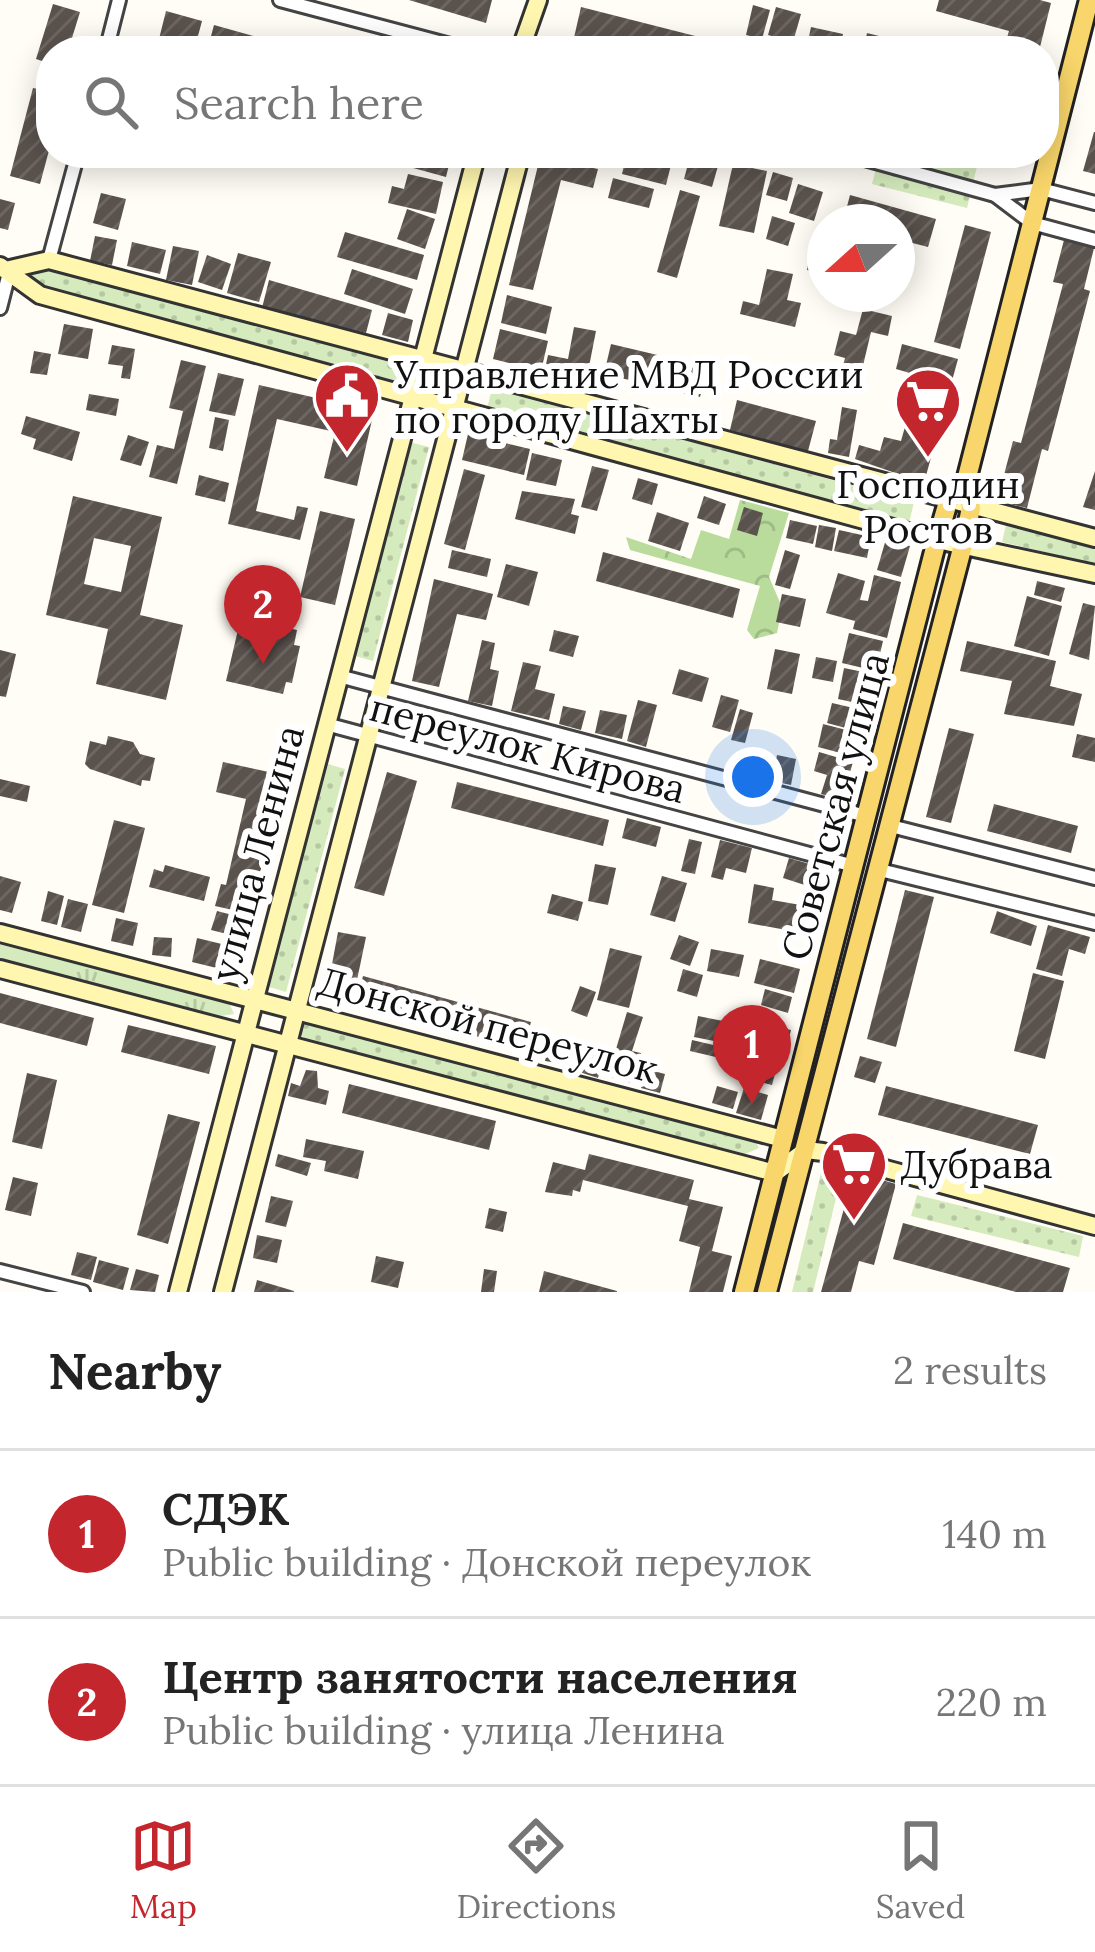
<!DOCTYPE html>
<meta charset="utf-8">
<style>
:root{--surface:#fff;--page:#f6f6f6;--text:#222;--muted:#767676;--line:#e0e0e0;--accent:#c4262e}
body{margin:0;font-family:Lora,serif;background:var(--page);color:var(--text)}
.compass{position:absolute;left:807px;top:204px;width:108px;height:108px;border-radius:50%;background:var(--surface);box-shadow:0 6px 30px #0003;rotate:249deg}
.you{position:absolute;left:753px;top:777px;width:42px;height:42px;margin:-30px;border:9px solid #fff;border-radius:50%;background:#1a73e8;box-shadow:0 0 0 18px #1a73e833}
.badge{display:grid;place-items:center;width:78px;height:78px;border-radius:50%;background:var(--accent);color:#fff;font-size:39px;font-weight:700}
.pin{position:absolute;translate:-50% -99px;filter:drop-shadow(0 3px 6px #0008)}
.pin::after{content:'';position:absolute;top:63px;width:42px;height:36px;background:inherit;clip-path:polygon(0 0,100% 0,50% 100%)}
.list{margin:0;padding:0;list-style:none}
h2{display:flex;justify-content:space-between;align-items:center;height:156px;margin:0;padding:0 48px;font-size:51px}
h2 small{font-size:39px;font-weight:400;color:var(--muted)}
.list li{display:grid;grid-template-columns:78px 1fr auto;gap:36px;align-items:center;box-sizing:border-box;height:168px;padding:0 48px;border-top:3px solid var(--line)}
.list b{display:block;font-size:45px;white-space:nowrap}
.list p{margin:0;font-size:39px;white-space:nowrap;color:var(--muted)}
.list em{font-size:39px;font-style:normal;color:var(--muted)}
.icon{flex:none;width:66px;height:66px;fill:none;stroke:currentColor;stroke-width:2;stroke-linecap:round;stroke-linejoin:round}
.map{position:relative;flex:none;width:1095px;height:1292px;overflow:hidden}
.search{position:absolute;background:var(--surface);box-shadow:0 6px 30px #0003;left:36px;right:36px;top:36px;height:132px;display:flex;align-items:center;gap:30px;box-sizing:border-box;padding:0 42px;border-radius:48px;color:var(--muted);font-size:45px}
.sheet{height:492px;background:var(--surface)}
nav{display:flex;justify-content:space-around;align-items:center;box-sizing:border-box;height:168px;border-top:3px solid var(--line);background:var(--surface);font-size:33px;color:var(--muted)}
nav a{display:grid;justify-items:center;gap:6px}
nav .on{color:var(--accent)}
.map>svg:first-child{display:block}
.grass{fill:url(#grass-tufts)}
.forest{fill:url(#forest-crowns)}
.park{fill:url(#park-dots)}
.building{fill:url(#building-hatch);fill-rule:evenodd}
.lines{fill:none;stroke-linecap:round;stroke-linejoin:round}
.street-casing{stroke:#444;stroke-width:18}
.secondary-casing{stroke:#333;stroke-width:22}
.primary-casing{stroke:#222;stroke-width:24}
.street{stroke:#fff;stroke-width:12}
.secondary{stroke:#fff6b0;stroke-width:16}
.primary{stroke:#f9d66b;stroke-width:18}
.labels{text-anchor:middle;dominant-baseline:central;stroke-width:12;stroke-linejoin:round;paint-order:stroke}
.poi-label{font-size:39px;fill:#111;stroke:#fff;text-anchor:start}
.street-label{font-size:39px;fill:#111;stroke:#fff}
</style>
<div class="map">
<svg width="1095" height="1292" viewBox="0 0 1095 1292">
<defs>
<pattern id="grass-tufts" width="24" height="20" patternUnits="userSpaceOnUse" patternTransform="scale(3)"><rect width="24" height="20" fill="#d5ebbd"/><path d="M3 7l-1-3M5 7V3M7 7l1-3M15 17l-1-3M17 17v-4M19 17l1-3" fill="none" stroke="#b6c8a1"/></pattern>
<pattern id="forest-crowns" width="20" height="18" patternUnits="userSpaceOnUse" patternTransform="scale(3)"><rect width="20" height="18" fill="#b9dc9c"/><path d="M2 6a3 3 0 1 1 6 0M12 15a3 3 0 1 1 6 0" fill="none" stroke="#9ebc85"/></pattern>
<pattern id="park-dots" width="8" height="8" patternUnits="userSpaceOnUse" patternTransform="scale(3)"><rect width="8" height="8" fill="#d5ebbd"/><path d="M2 2h.1M6 6h.1" fill="none" stroke="#b6c8a1" stroke-width="1.8" stroke-linecap="round"/></pattern>
<pattern id="building-hatch" width="6" height="6" patternUnits="userSpaceOnUse" patternTransform="scale(3)"><rect width="6" height="6" fill="#5a524d"/><path d="M-1 1l2-2M0 6l6-6M5 7l2-2" fill="none" stroke="#6d6662"/></pattern>
</defs>
<rect width="100%" height="100%" fill="#fffdf5"/>
<polygon class="grass" points="0,938 227,998 234,1014 215,1017 0,962"/>
<polygon class="forest" points="740,500 789,513 769,577 782,607 777,633 754,639 747,630 760,586 630,550 626,537 691,559 701,530 729,539"/>
<g class="park">
<polygon points="880,153 979,158 967,208 872,184"/>
<polygon points="50,263 403,362 396,386 42,291 19,271"/>
<polygon points="492,388 914,502 909,523 487,409"/>
<polygon points="409,442 429,447 373,661 352,655"/>
<polygon points="1006,525 1095,547 1095,564 1002,542"/>
<polygon points="324,763 345,769 286,992 263,985"/>
<polygon points="312,1019 753,1137 759,1148 745,1154 306,1040 296,1029"/>
<polygon points="822,1169 842,1174 813,1292 792,1292"/>
<polygon points="917,1195 1083,1236 1079,1257 911,1216"/>
</g>
<g class="building">
<polygon points="409,0 492,0 486,23"/>
<polygon points="939,0 1040,0 1051,3 1039,51 1003,51 1009,31 936,11"/>
<polygon points="53,4 80,12 68,51 51,51 51,64 36,59"/>
<polygon points="753,5 770,10 762,39 746,35"/>
<polygon points="581,7 707,39 704,51 610,51 573,42"/>
<polygon points="776,7 801,14 793,42 768,35"/>
<polygon points="166,11 202,21 194,51 156,51"/>
<polygon points="214,25 304,50 304,51 207,51"/>
<polygon points="811,27 843,34 839,51 806,51"/>
<polygon points="867,33 899,41 896,51 863,51"/>
<polygon points="33,88 51,92 51,143 40,184 10,176"/>
<polygon points="1094,132 1095,132 1095,174 1083,171"/>
<polygon points="409,153 452,153 446,177 406,166"/>
<polygon points="541,153 577,153 574,164 598,169 593,188 561,180 533,290 509,285"/>
<polygon points="627,153 674,153 666,185 622,174"/>
<polygon points="691,153 720,159 712,187 684,179"/>
<polygon points="733,164 767,171 754,233 719,226"/>
<polygon points="773,172 793,178 787,201 766,195"/>
<polygon points="408,174 443,182 436,214 388,203 392,186 404,189"/>
<polygon points="613,178 654,189 649,208 608,198"/>
<polygon points="798,184 823,192 814,221 789,213"/>
<polygon points="680,190 700,196 677,278 657,272"/>
<polygon points="101,193 126,199 118,230 93,223"/>
<polygon points="850,195 936,219 928,247 897,239 897,222 843,222"/>
<polygon points="0,199 15,203 8,230 0,228"/>
<polygon points="407,209 435,219 425,249 397,239"/>
<polygon points="772,216 795,223 788,246 766,239"/>
<polygon points="965,225 991,232 960,349 934,342"/>
<polygon points="345,232 424,255 417,280 337,257"/>
<polygon points="95,236 117,240 112,265 90,261"/>
<polygon points="1064,240 1094,248 1084,289 1090,291 1048,451 1042,449 1027,508 997,501 1013,441 1021,443 1063,284 1053,282"/>
<polygon points="132,242 166,250 160,274 127,266"/>
<polygon points="173,246 199,251 192,285 166,280"/>
<polygon points="812,248 825,251 825,274 807,270"/>
<polygon points="238,253 271,262 259,302 227,293"/>
<polygon points="207,255 231,264 222,290 198,282"/>
<polygon points="352,269 413,289 405,314 344,294"/>
<polygon points="767,269 793,274 787,300 801,303 795,327 740,314 743,301 759,305"/>
<polygon points="269,280 372,310 366,333 262,308"/>
<polygon points="507,295 552,307 546,334 501,323"/>
<polygon points="863,309 892,316 888,336 871,332 861,374 842,369 845,358 834,355 840,331 856,335"/>
<polygon points="388,313 413,320 408,342 382,335"/>
<polygon points="64,324 93,329 88,359 58,354"/>
<polygon points="574,327 596,331 585,387 543,378 548,355 568,359"/>
<polygon points="500,329 548,341 541,371 493,359"/>
<polygon points="611,344 708,367 700,397 604,374"/>
<polygon points="902,344 958,359 924,483 855,459 859,445 880,451 884,437 901,441 915,391 923,393 927,378 896,369"/>
<polygon points="112,345 135,349 130,379 121,378 123,366 108,364"/>
<polygon points="34,351 51,354 47,375 30,373"/>
<polygon points="181,360 206,366 177,484 149,477 157,445 174,449 183,411 169,408"/>
<polygon points="218,373 244,379 235,416 209,411"/>
<polygon points="259,385 374,411 357,486 324,478 335,432 277,419 256,511 294,520 297,506 308,508 300,540 228,524"/>
<polygon points="89,394 119,399 116,416 86,410"/>
<polygon points="737,400 816,421 808,451 730,430"/>
<polygon points="842,407 857,410 849,457 828,453 830,439 837,440"/>
<polygon points="26,416 80,432 72,461 33,449 36,439 21,434"/>
<polygon points="215,417 229,420 223,451 209,448"/>
<polygon points="468,434 530,449 524,475 462,460"/>
<polygon points="128,435 149,442 141,466 120,460"/>
<polygon points="532,453 562,460 556,486 526,480"/>
<polygon points="592,466 609,470 597,511 581,507"/>
<polygon points="464,469 485,475 465,550 444,544"/>
<polygon points="1095,471 1095,510 1083,507"/>
<polygon points="199,475 229,483 225,502 195,495"/>
<polygon points="638,478 658,484 652,505 632,499"/>
<polygon points="522,491 575,499 571,514 579,516 575,534 515,519"/>
<path d="M73,496L162,517L140,615L183,625L166,700L96,684L108,629L46,615ZM94,538L131,546L121,592L84,584Z"/>
<polygon points="704,496 726,504 719,525 697,518"/>
<polygon points="744,507 763,513 757,536 737,530"/>
<polygon points="320,511 355,519 335,605 300,597"/>
<polygon points="657,512 689,523 680,551 648,541"/>
<polygon points="790,520 817,526 813,544 786,538"/>
<polygon points="819,525 836,528 832,551 815,547"/>
<polygon points="839,530 871,537 867,558 834,551"/>
<polygon points="886,539 910,546 901,577 877,570"/>
<polygon points="452,550 491,559 487,577 448,568"/>
<polygon points="785,550 800,555 790,589 775,585"/>
<polygon points="603,552 740,589 733,618 596,581"/>
<polygon points="506,564 538,572 529,606 497,597"/>
<polygon points="838,573 865,581 860,600 868,601 874,575 901,582 887,638 853,629 855,621 826,613"/>
<polygon points="434,579 493,594 486,620 457,614 439,687 412,681"/>
<polygon points="1037,581 1065,588 1061,602 1034,595"/>
<polygon points="782,594 806,599 800,627 776,622"/>
<polygon points="1027,596 1062,606 1049,656 1014,646"/>
<polygon points="1083,603 1095,606 1089,660 1069,654"/>
<polygon points="241,617 297,630 294,645 300,646 292,683 286,682 283,694 226,681"/>
<polygon points="554,630 579,636 573,657 549,651"/>
<polygon points="849,633 883,641 876,671 842,663"/>
<polygon points="482,640 495,643 490,669 499,671 492,706 468,701"/>
<polygon points="967,641 1056,661 1050,686 1082,694 1074,726 1004,714 1012,681 960,671"/>
<polygon points="775,649 800,654 792,694 767,689"/>
<polygon points="0,650 16,654 6,697 0,696"/>
<polygon points="816,657 837,661 833,682 812,678"/>
<polygon points="523,662 541,666 535,689 555,694 549,720 511,711"/>
<polygon points="844,668 873,674 866,705 838,699"/>
<polygon points="679,669 709,678 702,702 672,694"/>
<polygon points="721,695 739,700 730,732 712,727"/>
<polygon points="638,700 657,705 646,747 627,741"/>
<polygon points="832,703 862,710 857,731 827,723"/>
<polygon points="563,706 586,711 581,730 559,724"/>
<polygon points="740,709 753,713 745,743 731,740"/>
<polygon points="600,710 627,715 622,739 595,733"/>
<polygon points="823,724 858,733 852,756 818,747"/>
<polygon points="949,728 974,734 951,823 926,817"/>
<polygon points="1077,734 1095,738 1095,762 1072,757"/>
<polygon points="108,736 133,742 140,754 155,758 150,781 142,780 141,786 90,769 85,764 90,741 106,745"/>
<polygon points="819,752 853,762 842,800 821,794 827,775 814,771"/>
<polygon points="777,755 796,759 791,785 772,781"/>
<polygon points="223,762 291,777 283,812 274,810 251,914 215,906 221,884 226,885 246,799 216,792"/>
<polygon points="387,772 417,781 384,896 354,888"/>
<polygon points="0,779 30,786 27,802 0,796"/>
<polygon points="457,782 609,820 603,846 451,808"/>
<polygon points="994,804 1078,826 1071,853 987,831"/>
<polygon points="627,818 661,827 656,847 622,838"/>
<polygon points="114,820 145,828 124,913 92,905"/>
<polygon points="689,839 702,842 695,874 681,871"/>
<polygon points="720,840 752,848 746,873 726,868 723,880 711,877"/>
<polygon points="789,858 820,867 814,888 783,878"/>
<polygon points="595,864 616,868 608,905 588,901"/>
<polygon points="165,865 210,877 204,901 149,887 154,869 163,872"/>
<polygon points="0,876 21,882 12,913 0,910"/>
<polygon points="662,876 687,883 675,922 650,915"/>
<polygon points="754,884 774,888 772,900 812,907 808,934 748,923"/>
<polygon points="905,890 934,897 896,1047 867,1039"/>
<polygon points="48,891 64,896 57,925 41,921"/>
<polygon points="552,894 583,902 578,921 547,913"/>
<polygon points="68,899 88,904 81,932 61,927"/>
<polygon points="217,911 244,918 239,937 211,930"/>
<polygon points="997,911 1037,926 1031,946 990,933"/>
<polygon points="116,918 138,923 133,946 111,941"/>
<polygon points="1048,925 1090,937 1085,954 1069,949 1062,976 1036,969"/>
<polygon points="338,932 366,937 357,980 330,975"/>
<polygon points="679,935 699,942 690,966 670,959"/>
<polygon points="154,937 172,938 171,957 152,955"/>
<polygon points="197,938 230,946 225,970 192,962"/>
<polygon points="610,948 642,956 629,1008 597,1000"/>
<polygon points="711,949 744,955 739,977 707,971"/>
<polygon points="760,959 800,969 794,993 754,983"/>
<polygon points="683,969 703,975 697,997 677,991"/>
<polygon points="1033,973 1064,981 1045,1059 1014,1051"/>
<polygon points="363,976 531,1022 523,1049 356,1003"/>
<polygon points="580,986 596,992 587,1017 571,1011"/>
<polygon points="765,989 792,997 788,1013 761,1005"/>
<polygon points="0,993 94,1018 87,1046 0,1023"/>
<polygon points="627,1012 643,1017 632,1051 641,1053 632,1083 608,1076"/>
<polygon points="698,1016 723,1021 719,1042 694,1037"/>
<polygon points="765,1023 791,1030 784,1058 758,1052"/>
<polygon points="128,1025 216,1046 209,1074 121,1052"/>
<polygon points="692,1040 722,1047 720,1058 690,1051"/>
<polygon points="549,1041 561,1043 558,1063 545,1061"/>
<polygon points="580,1047 605,1054 598,1078 573,1070"/>
<polygon points="860,1056 882,1062 875,1083 854,1077"/>
<polygon points="754,1059 777,1066 772,1085 748,1079"/>
<polygon points="646,1069 665,1074 660,1093 641,1088"/>
<polygon points="306,1070 317,1071 318,1088 329,1091 326,1105 288,1096 291,1083 300,1086"/>
<polygon points="27,1073 57,1080 42,1149 12,1142"/>
<polygon points="349,1084 496,1121 489,1150 342,1113"/>
<polygon points="717,1086 738,1092 733,1109 712,1103"/>
<polygon points="886,1086 1038,1125 1030,1154 878,1115"/>
<polygon points="744,1088 768,1095 761,1120 736,1113"/>
<polygon points="168,1114 200,1122 168,1244 137,1235"/>
<polygon points="306,1139 364,1151 358,1179 324,1171 326,1161 303,1157"/>
<polygon points="278,1154 311,1163 307,1176 275,1166"/>
<polygon points="589,1154 694,1180 689,1199 723,1207 712,1251 732,1256 723,1292 689,1292 700,1247 679,1241 688,1206 583,1180 580,1192 573,1190 572,1196 545,1192 553,1162 585,1170"/>
<polygon points="854,1172 896,1184 874,1265 859,1261 851,1292 821,1292"/>
<polygon points="13,1177 38,1183 31,1216 5,1210"/>
<polygon points="271,1196 293,1201 286,1227 265,1222"/>
<polygon points="489,1208 507,1212 503,1232 485,1228"/>
<polygon points="903,1223 1070,1268 1063,1292 1016,1292 893,1259"/>
<polygon points="257,1235 282,1240 277,1263 253,1258"/>
<polygon points="77,1252 97,1257 91,1280 71,1275"/>
<polygon points="376,1256 404,1262 398,1288 371,1282"/>
<polygon points="99,1260 129,1268 123,1290 93,1282"/>
<polygon points="136,1269 159,1275 155,1292 130,1290"/>
<polygon points="484,1269 497,1271 494,1292 481,1292"/>
<polygon points="544,1271 617,1291 617,1292 539,1292"/>
<polygon points="257,1280 294,1291 294,1292 254,1292"/>
</g>
<g class="lines">
<g class="street-casing">
<g id="street">
<polyline points="280,0 473,51"/>
<polyline points="106,51 119,0"/>
<polyline points="843,153 995,195 1032,223 1095,240"/>
<polyline points="995,195 1041,189 1095,203"/>
<polyline points="49,260 78,153"/>
<polyline points="0,308 10,269"/>
<polyline points="339,676 866,816"/>
<polyline points="326,724 854,866"/>
<polyline points="887,825 1095,878"/>
<polyline points="876,869 1095,923"/>
<polyline points="0,1271 83,1292"/>
</g>
</g>
<g class="secondary-casing">
<g id="secondary">
<polyline points="520,51 538,0"/>
<polyline points="0,266 40,295 937,540 1095,574"/>
<polyline points="10,269 49,260 1095,538"/>
<polyline points="0,933 783,1139"/>
<polyline points="0,969 775,1173 806,1150 823,1152 1095,1226"/>
<polyline points="178,1292 477,153"/>
<polyline points="223,1292 521,153"/>
</g>
</g>
<g class="primary-casing">
<g id="primary">
<polyline points="744,1292 937,540 948,502 966,481"/>
<polyline points="767,1292 963,545 971,508 966,481 1089,0"/>
</g>
</g>
<use href="#street" class="street"/>
<use href="#secondary" class="secondary"/>
<use href="#primary" class="primary"/>
</g>
<defs>
<g id="civic-pin" transform="scale(3.45)"><path d="M0 17L-7.5 6A9.5 9.5 0 1 1 7.5 6Z" fill="#c4262e" stroke="#fff"/><path d="M-.6-6.5H3V-4.5H.6V-3L4-1V1h2V6H-6V1h2V-1L-.6-3ZM-1.2 2.5V6h2.4V2.5Z" fill="#fff"/></g>
<g id="supermarket-pin" transform="scale(3.45)"><path d="M0 17L-7.5 6A9.5 9.5 0 1 1 7.5 6Z" fill="#c4262e" stroke="#fff"/><path d="M-6-5.5h2.5l.6 2H6L4.5 2H-2.5L-4.4-4H-6ZM-1.5 3.2a1.3 1.3 0 1 0 .1 0ZM3 3.2a1.3 1.3 0 1 0 .1 0Z" fill="#fff"/></g>
</defs>
<g fill-rule="evenodd">
<use href="#civic-pin" x="347" y="396"/>
<use href="#supermarket-pin" x="928" y="401"/>
<use href="#supermarket-pin" x="854" y="1164"/>
</g>
<g class="labels">
<g class="poi-label">
<text x="394" y="374">Управление МВД России<tspan x="394" dy="45">по городу Шахты</tspan></text>
<text x="928" y="484" text-anchor="middle">Господин<tspan x="928" dy="45">Ростов</tspan></text>
<text x="900" y="1164">Дубрава</text>
</g>
<g class="street-label">
<text transform="translate(528 748) rotate(15)">переулок Кирова</text>
<text transform="translate(835 806) rotate(-75)">Советская улица</text>
<text transform="translate(257 853) rotate(-75)">улица Ленина</text>
<text transform="translate(488 1025) rotate(15)">Донской переулок</text>
</g>
</g>
</svg>
<svg class="compass" viewBox="-18 -18 36 36"><path d="M0-13l5 13h-10z" fill="#e53935"/><path d="M0 13l5-13h-10z" fill="#767676"/></svg>
<div class="you"></div>
<div class="pin badge" style="left:752px;top:1104px">1</div>
<div class="pin badge" style="left:263px;top:664px">2</div>
<div class="search"><svg class="icon" aria-label="search" viewBox="0 0 24 24"><circle cx="10" cy="10" r="6"/><path d="M15 15l6 6"/></svg>Search here</div>
</div>
<section class="sheet">
<h2>Nearby<small>2 results</small></h2>
<ul class="list">
<li><span class="badge">1</span><div><b>СДЭК</b><p>Public building · Донской переулок</p></div><em>140 m</em></li>
<li><span class="badge">2</span><div><b>Центр занятости населения</b><p>Public building · улица Ленина</p></div><em>220 m</em></li>
</ul>
</section>
<nav>
<a class="on"><svg class="icon" aria-label="map" viewBox="0 0 24 24"><path d="M3 6l6-2 6 2 6-2v14l-6 2-6-2-6 2zM9 4v14M15 6v14"/></svg>Map</a>
<a><svg class="icon" aria-label="directions" viewBox="0 0 24 24"><path d="M12 3l9 9-9 9-9-9zM9 14v-3h6M13 9l2 2-2 2"/></svg>Directions</a>
<a><svg class="icon" aria-label="saved" viewBox="0 0 24 24"><path d="M7 4h10v16l-5-4-5 4z"/></svg>Saved</a>
</nav>
